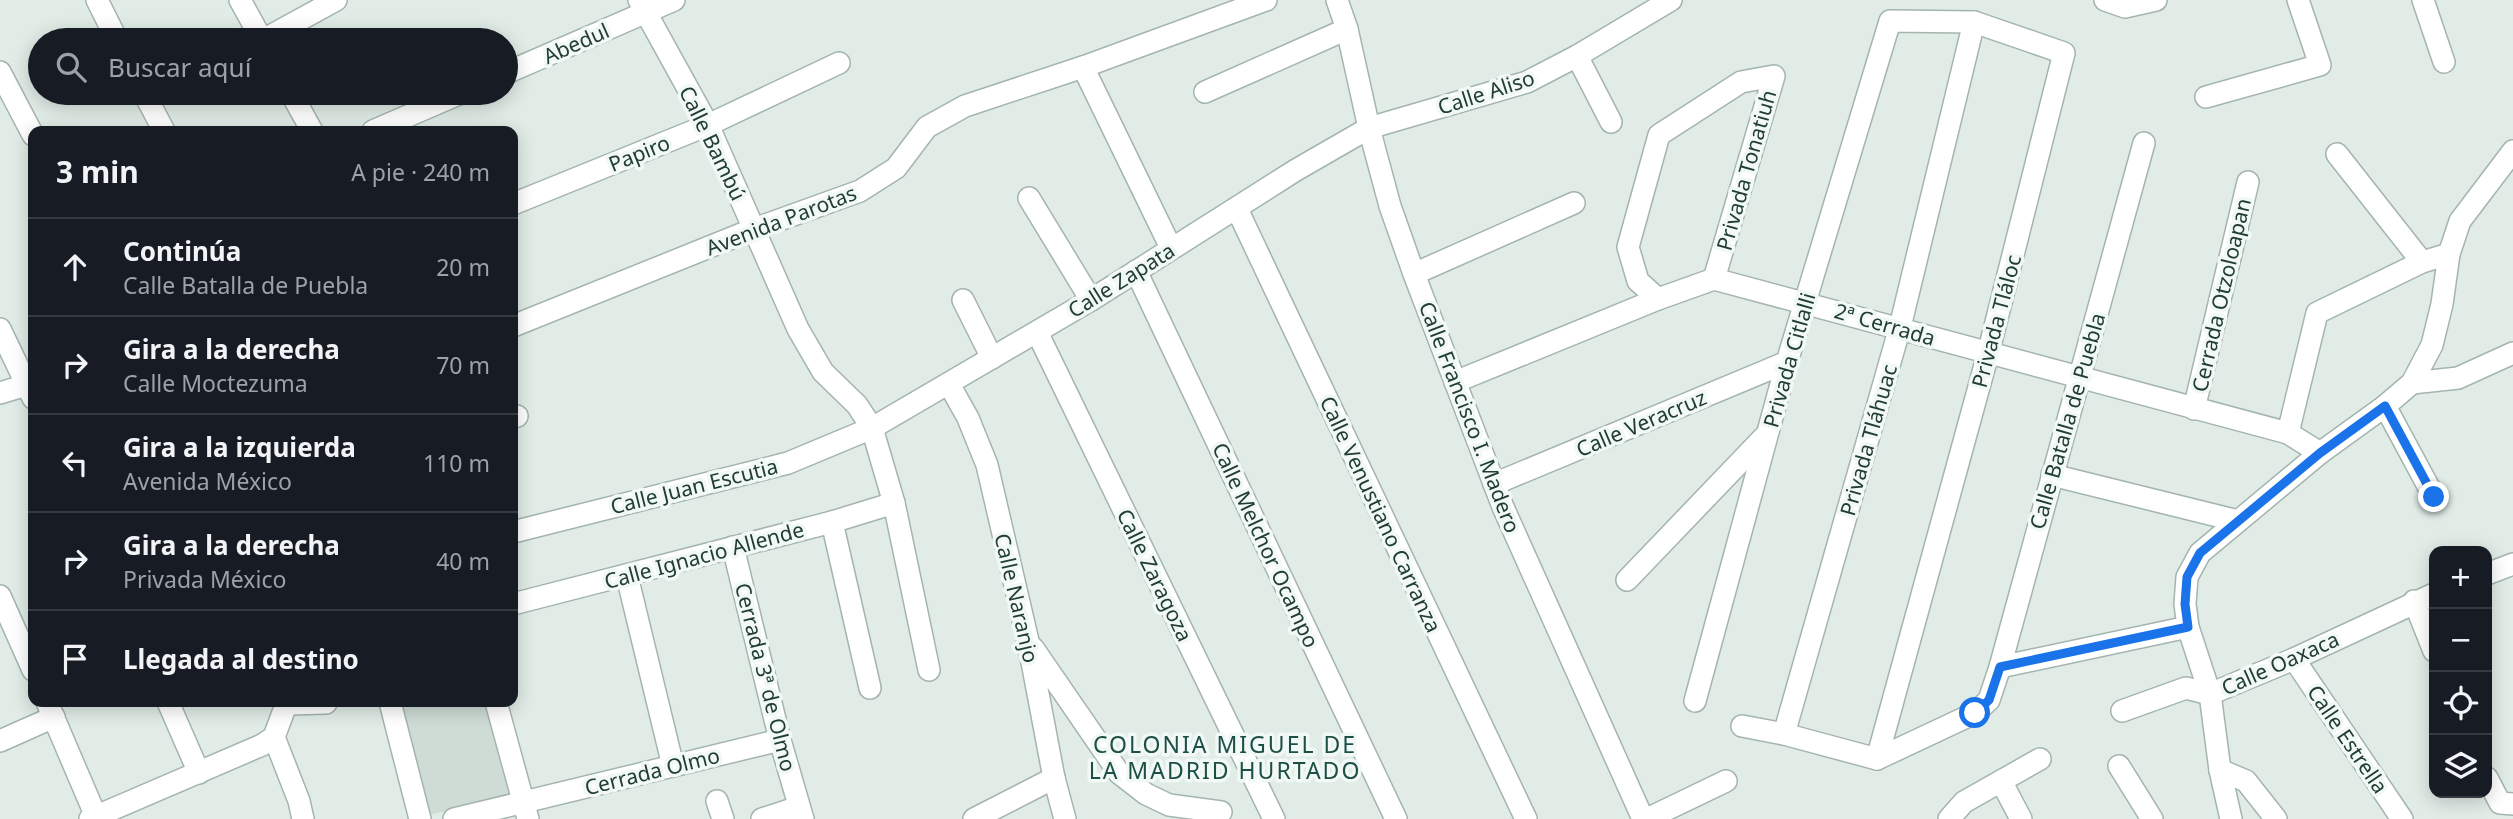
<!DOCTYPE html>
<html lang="es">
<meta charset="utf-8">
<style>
:root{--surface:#171b24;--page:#20242c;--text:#f1f3f6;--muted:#9ea1a6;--line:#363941}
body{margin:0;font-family:"Noto Sans",sans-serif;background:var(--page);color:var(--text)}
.controls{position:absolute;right:21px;bottom:21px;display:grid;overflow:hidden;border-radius:14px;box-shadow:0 4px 18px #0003}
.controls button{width:63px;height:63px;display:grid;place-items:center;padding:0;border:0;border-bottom:2px solid var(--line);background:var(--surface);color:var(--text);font:35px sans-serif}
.stop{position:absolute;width:21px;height:21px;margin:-16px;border:5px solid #1a73e8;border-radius:50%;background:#fff}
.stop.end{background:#1a73e8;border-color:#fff;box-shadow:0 2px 7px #0008}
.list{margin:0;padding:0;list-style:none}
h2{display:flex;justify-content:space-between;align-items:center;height:91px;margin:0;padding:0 28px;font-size:30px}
h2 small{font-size:23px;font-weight:400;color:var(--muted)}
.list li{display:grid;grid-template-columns:46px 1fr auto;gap:21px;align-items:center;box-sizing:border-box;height:98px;padding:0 28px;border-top:2px solid var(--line)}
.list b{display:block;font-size:26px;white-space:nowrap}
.list p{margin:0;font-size:23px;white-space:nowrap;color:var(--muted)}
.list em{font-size:23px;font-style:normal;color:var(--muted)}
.icon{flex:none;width:38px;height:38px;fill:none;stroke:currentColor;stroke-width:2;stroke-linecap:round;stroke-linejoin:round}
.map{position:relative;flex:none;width:2513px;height:819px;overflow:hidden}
.search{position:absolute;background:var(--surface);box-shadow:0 4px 18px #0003;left:28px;top:28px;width:490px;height:77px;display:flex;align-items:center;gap:18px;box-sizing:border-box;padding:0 24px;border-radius:38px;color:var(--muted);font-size:26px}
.panel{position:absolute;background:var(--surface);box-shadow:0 4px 18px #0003;left:28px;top:126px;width:490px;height:581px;border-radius:14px}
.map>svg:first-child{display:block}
.built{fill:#cfdcd6}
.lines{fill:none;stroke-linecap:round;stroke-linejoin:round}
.minor-casing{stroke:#a4b4ae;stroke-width:24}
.tertiary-casing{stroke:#a4b4ae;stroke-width:24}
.minor{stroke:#fff;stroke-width:21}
.tertiary{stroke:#fff;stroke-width:21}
.route{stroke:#1a73e8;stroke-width:9}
.labels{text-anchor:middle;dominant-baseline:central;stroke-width:7;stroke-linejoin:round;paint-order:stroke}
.street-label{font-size:21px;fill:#213d36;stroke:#f1f8f5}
.neighbourhood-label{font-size:23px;letter-spacing:2px;fill:#1c5045;stroke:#f1f8f5}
</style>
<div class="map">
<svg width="2513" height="819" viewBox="0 0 2513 819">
<rect width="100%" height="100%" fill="#e1ece7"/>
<polygon class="built" points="396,702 490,702 513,795 425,816"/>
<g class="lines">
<g class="minor-casing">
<g id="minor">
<polyline points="97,0 117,40"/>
<polyline points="240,0 262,40"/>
<polyline points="639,0 708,125 798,329 823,372 857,405 872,428 894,503 929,670"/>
<polyline points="1337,0 1347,29 1369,128 1390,206 1414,274 1503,507 1643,819"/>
<polyline points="2105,0 2125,7 2156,0"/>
<polyline points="2423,0 2444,62"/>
<polyline points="263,40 336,0"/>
<polyline points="1577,56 1611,122"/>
<polyline points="1083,67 1171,248"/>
<polyline points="506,73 674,0"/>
<polyline points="1205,92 1347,29"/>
<polyline points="144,93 164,131"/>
<polyline points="291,93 312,131"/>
<polyline points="2206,97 2320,65 2298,0"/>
<polyline points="373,131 461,93"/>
<polyline points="2337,154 2422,262"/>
<polyline points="1029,198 1091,300"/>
<polyline points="513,204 708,125 839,63"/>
<polyline points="1237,209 1526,819"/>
<polyline points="1136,271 1396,819"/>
<polyline points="1414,274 1574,203"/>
<polyline points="1658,299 1638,281 1628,247 1659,135 1741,82 1774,76 1714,279"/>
<polyline points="963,300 992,358"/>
<polyline points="0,329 33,398"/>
<polyline points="1037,332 1274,819"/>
<polyline points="1455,382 1658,299 1714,279 2288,433 2320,453"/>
<polyline points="2412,383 2458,378 2513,353"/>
<polyline points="949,384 968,418 987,465 1028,641 1054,778 1065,819"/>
<polyline points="0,393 33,383"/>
<polyline points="2385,406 2434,497"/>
<polyline points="2194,409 2248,182"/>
<polyline points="513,417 517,416"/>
<polyline points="2288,433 2317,313 2422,262 2449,254"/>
<polyline points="2052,475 2238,521"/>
<polyline points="1494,484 1787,362"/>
<polyline points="832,522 870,688"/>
<polyline points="513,532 788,463 872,428 1091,300 1296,170 1369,128 1527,82 1577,56 1671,0"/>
<polyline points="733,547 780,740 803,819"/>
<polyline points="2487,574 2513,564"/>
<polyline points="627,576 673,766"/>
<polyline points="1627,580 1766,435"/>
<polyline points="0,596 33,670"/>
<polyline points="2414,601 2434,651"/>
<polyline points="513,604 832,522 894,503"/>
<polyline points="1033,648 1119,773 1146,794 1169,805 1221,812"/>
<polyline points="2294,659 2402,819"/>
<polyline points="2000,667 2188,627"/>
<polyline points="1695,701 1787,362 1890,21 1974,22 2064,53 1988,354 1877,759"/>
<polyline points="47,702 97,819"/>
<polyline points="168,702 199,773"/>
<polyline points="390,702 420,819"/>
<polyline points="496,702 528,819"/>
<polyline points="288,704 326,703"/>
<polyline points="2122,711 2186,688 2210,694 2294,659 2434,594"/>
<polyline points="1742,726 1784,734 1877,759 1975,713 1989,700 2000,667 2144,143"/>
<polyline points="1784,734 1900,327 1974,22"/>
<polyline points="274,737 299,801 303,819"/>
<polyline points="0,741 54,717"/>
<polyline points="2119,766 2152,819"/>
<polyline points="2220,770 2246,781 2276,819"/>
<polyline points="2487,778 2500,803 2513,804"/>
<polyline points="2001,781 2021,819"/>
<polyline points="717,801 723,819"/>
<polyline points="90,819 262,745 274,737 287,702"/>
<polyline points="454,819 780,740"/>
<polyline points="762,819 799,807"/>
<polyline points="974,819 1054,778"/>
<polyline points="1647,819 1726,781"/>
<polyline points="1949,819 1964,802 2040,759"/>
</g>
</g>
<g class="tertiary-casing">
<g id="tertiary">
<polyline points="0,72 33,135"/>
<polyline points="513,326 754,229 860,191 896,168 927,127 965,106 1083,67 1266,0"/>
<polyline points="2231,819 2220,770 2210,694 2188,627 2185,604 2187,577 2200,553 2320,453 2385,406 2412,383 2432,345 2442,304 2449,254 2460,221 2513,151"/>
</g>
</g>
<use href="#minor" class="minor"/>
<use href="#tertiary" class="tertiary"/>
</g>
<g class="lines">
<polyline class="route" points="1975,713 1989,700 2000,667 2188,627 2185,604 2187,577 2200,553 2320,453 2385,406 2434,497"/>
</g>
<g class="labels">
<g class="street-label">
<text transform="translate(576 43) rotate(-24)">Abedul</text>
<text transform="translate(1486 92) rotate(-18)">Calle Aliso</text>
<text transform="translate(713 143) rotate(64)">Calle Bambú</text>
<text transform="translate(639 153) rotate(-22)">Papiro</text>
<text transform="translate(1746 170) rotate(-74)">Privada Tonatiuh</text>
<text transform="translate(781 220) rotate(-21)">Avenida Parotas</text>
<text transform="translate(1121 280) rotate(-32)">Calle Zapata</text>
<text transform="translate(2221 295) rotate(-77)">Cerrada Otzoloapan</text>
<text transform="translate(1996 321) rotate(-75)">Privada Tláloc</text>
<text transform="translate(1885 324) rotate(16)">2ª Cerrada</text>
<text transform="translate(1789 360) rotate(-74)">Privada Citlalli</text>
<text transform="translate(1470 417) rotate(69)">Calle Francisco I. Madero</text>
<text transform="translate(2067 421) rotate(-74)">Calle Batalla de Puebla</text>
<text transform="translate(1641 423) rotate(-23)">Calle Veracruz</text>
<text transform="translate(1868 440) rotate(-74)">Privada Tláhuac</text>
<text transform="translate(694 486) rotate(-14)">Calle Juan Escutia</text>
<text transform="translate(1381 514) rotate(65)">Calle Venustiano Carranza</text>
<text transform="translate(1266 545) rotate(65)">Calle Melchor Ocampo</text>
<text transform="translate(704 555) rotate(-15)">Calle Ignacio Allende</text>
<text transform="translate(1155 575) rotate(64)">Calle Zaragoza</text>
<text transform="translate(1017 598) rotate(77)">Calle Naranjo</text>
<text transform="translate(2280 663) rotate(-24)">Calle Oaxaca</text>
<text transform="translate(766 677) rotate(76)">Cerrada 3ª de Olmo</text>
<text transform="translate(2348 739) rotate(56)">Calle Estrella</text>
<text transform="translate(652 771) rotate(-14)">Cerrada Olmo</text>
</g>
<g class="neighbourhood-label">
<text x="1225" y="744">COLONIA MIGUEL DE<tspan x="1225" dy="26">LA MADRID HURTADO</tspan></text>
</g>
</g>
</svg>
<div class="controls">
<button>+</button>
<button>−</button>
<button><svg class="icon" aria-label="locate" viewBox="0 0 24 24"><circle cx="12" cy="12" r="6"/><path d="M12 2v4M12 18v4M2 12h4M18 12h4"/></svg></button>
<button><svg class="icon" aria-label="layers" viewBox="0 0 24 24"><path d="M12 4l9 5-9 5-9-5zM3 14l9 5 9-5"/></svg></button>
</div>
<div class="stop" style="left:1975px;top:713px"></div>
<div class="stop end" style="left:2434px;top:497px"></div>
<div class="search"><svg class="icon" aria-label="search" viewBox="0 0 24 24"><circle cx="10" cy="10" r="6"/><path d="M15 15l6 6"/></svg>Buscar aquí</div>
<section class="panel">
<h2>3 min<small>A pie · 240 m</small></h2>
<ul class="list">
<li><svg class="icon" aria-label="ahead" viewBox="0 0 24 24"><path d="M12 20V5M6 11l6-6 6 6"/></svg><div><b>Continúa</b><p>Calle Batalla de Puebla</p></div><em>20 m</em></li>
<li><svg class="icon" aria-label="right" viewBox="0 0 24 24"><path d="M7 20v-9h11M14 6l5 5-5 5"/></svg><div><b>Gira a la derecha</b><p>Calle Moctezuma</p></div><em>70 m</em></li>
<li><svg class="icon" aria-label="left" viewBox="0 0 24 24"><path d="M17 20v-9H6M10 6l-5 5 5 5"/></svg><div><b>Gira a la izquierda</b><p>Avenida México</p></div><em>110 m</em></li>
<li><svg class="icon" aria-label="right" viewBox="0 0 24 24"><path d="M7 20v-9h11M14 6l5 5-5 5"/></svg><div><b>Gira a la derecha</b><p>Privada México</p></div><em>40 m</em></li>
<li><svg class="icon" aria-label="arrive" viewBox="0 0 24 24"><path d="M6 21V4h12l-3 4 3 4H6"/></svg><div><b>Llegada al destino</b></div></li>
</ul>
</section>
</div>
